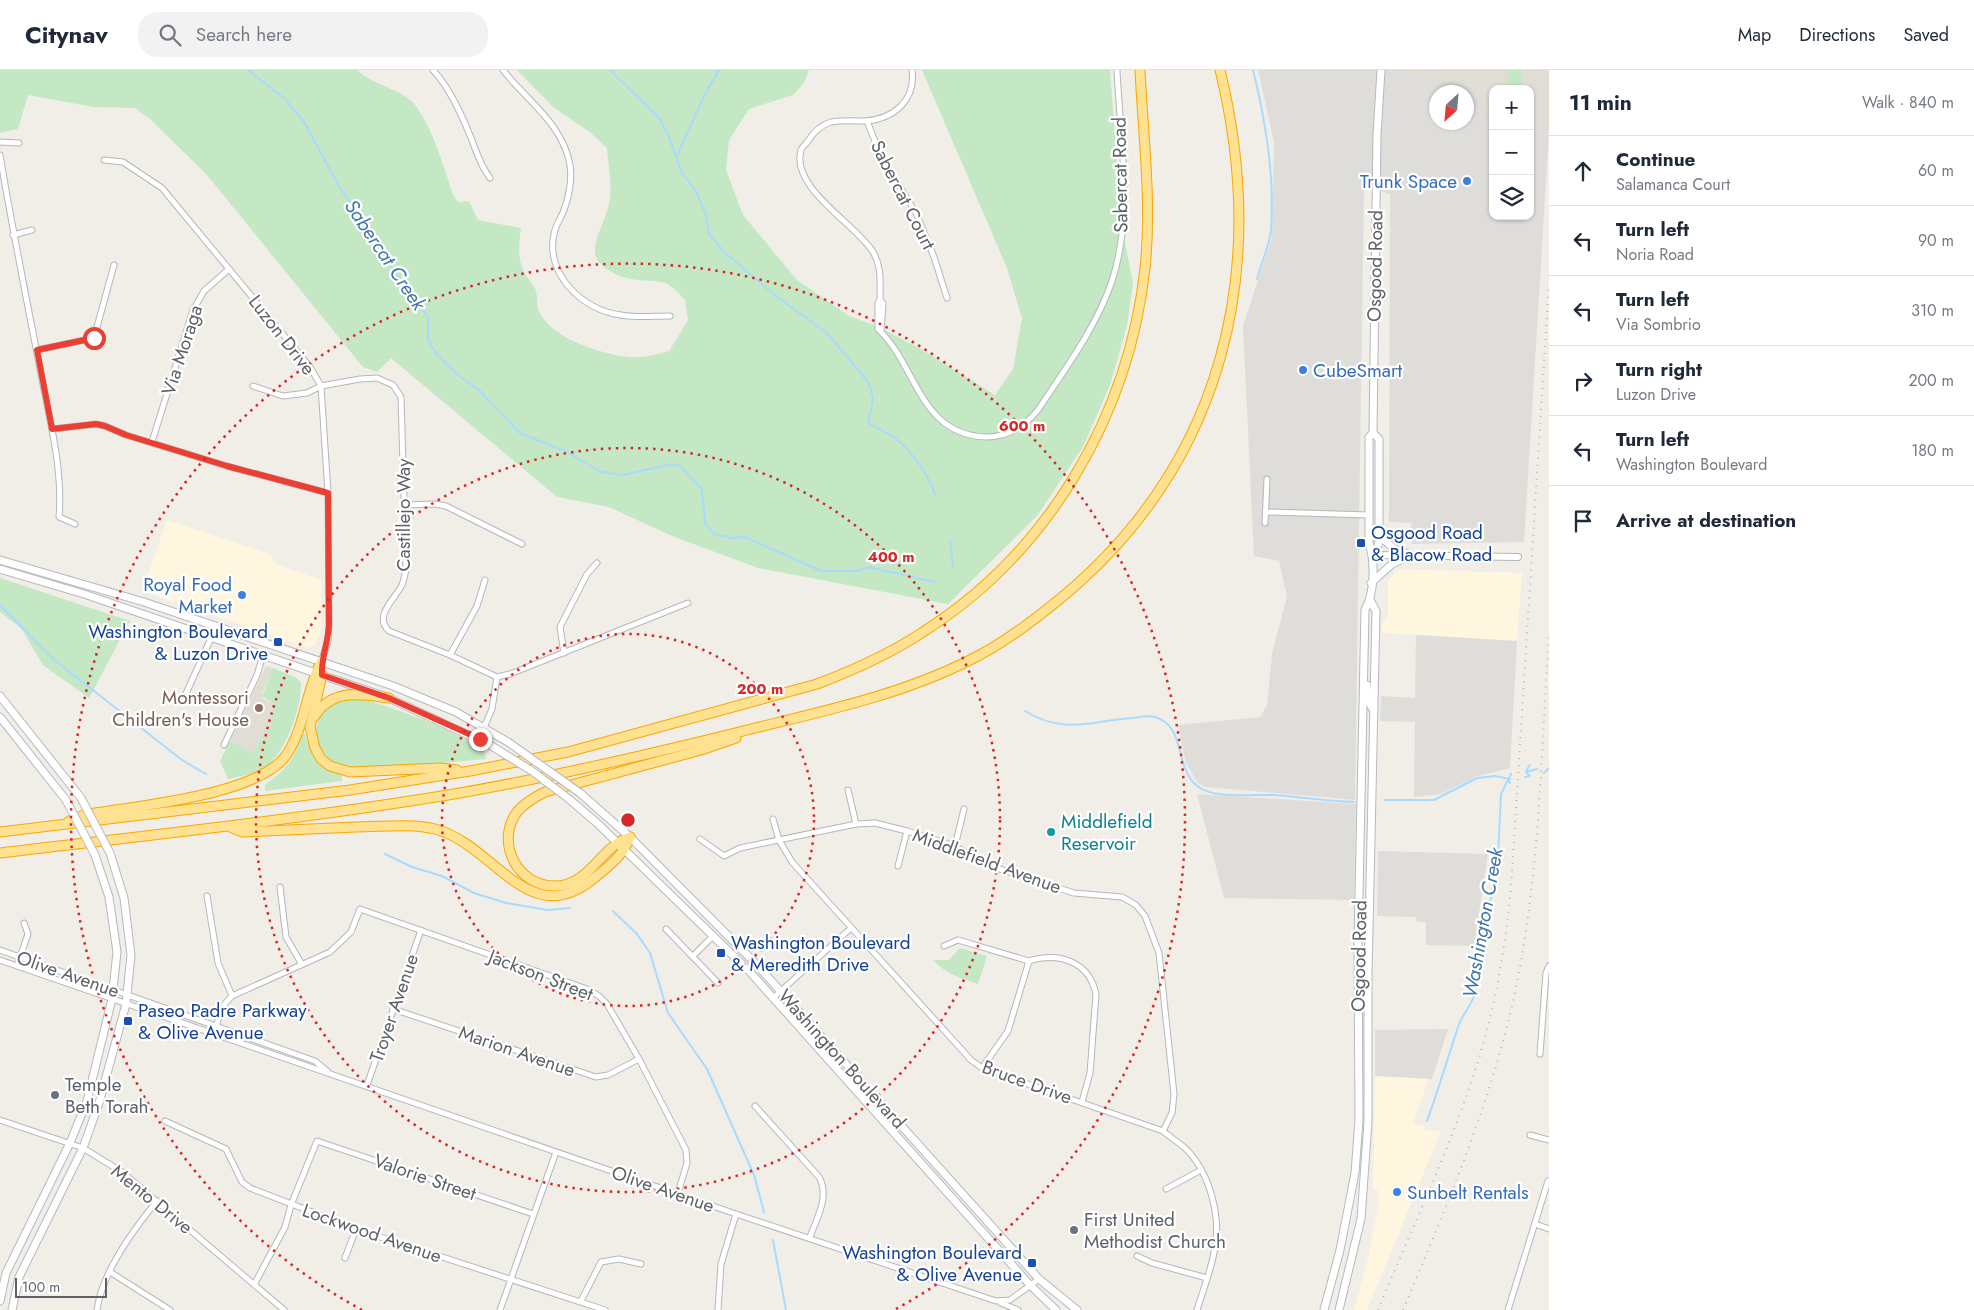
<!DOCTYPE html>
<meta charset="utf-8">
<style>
:root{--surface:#fff;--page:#f2f2f3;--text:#1f2937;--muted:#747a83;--line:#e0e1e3}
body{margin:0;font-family:Jost,sans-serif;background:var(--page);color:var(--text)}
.controls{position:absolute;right:15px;top:15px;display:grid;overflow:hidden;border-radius:10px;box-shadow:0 1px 4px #0004}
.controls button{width:45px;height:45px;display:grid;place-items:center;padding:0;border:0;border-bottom:1px solid var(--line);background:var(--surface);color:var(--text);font:25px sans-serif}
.compass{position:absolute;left:1429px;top:15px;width:45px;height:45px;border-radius:50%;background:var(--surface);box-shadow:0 1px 4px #0004;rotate:206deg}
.scale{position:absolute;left:15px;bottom:12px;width:92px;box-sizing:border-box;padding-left:5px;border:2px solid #5e6267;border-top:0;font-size:14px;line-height:18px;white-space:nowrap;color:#5e6267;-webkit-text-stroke:4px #fff;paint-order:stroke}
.stop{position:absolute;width:15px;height:15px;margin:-11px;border:4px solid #eb3f33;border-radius:50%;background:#fff}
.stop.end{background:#eb3f33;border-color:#fff;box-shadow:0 1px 5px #0008}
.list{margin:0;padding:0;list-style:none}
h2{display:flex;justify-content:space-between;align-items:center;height:65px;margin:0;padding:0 20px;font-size:21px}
h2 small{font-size:16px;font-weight:400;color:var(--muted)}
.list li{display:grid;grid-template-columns:32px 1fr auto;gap:15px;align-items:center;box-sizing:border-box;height:70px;padding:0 20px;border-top:1px solid var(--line)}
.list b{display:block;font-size:19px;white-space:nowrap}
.list p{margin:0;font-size:16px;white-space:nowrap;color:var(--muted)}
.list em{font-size:16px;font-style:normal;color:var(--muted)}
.icon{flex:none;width:28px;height:28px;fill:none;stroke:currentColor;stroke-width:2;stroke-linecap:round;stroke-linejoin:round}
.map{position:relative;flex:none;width:1549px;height:1240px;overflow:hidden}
header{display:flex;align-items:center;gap:30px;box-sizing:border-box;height:70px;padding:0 25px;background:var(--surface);border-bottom:1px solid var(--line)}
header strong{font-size:24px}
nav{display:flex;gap:28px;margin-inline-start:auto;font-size:18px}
.search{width:350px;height:45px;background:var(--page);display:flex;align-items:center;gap:12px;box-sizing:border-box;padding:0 18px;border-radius:20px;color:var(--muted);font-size:19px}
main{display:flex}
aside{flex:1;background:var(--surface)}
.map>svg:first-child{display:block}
.commercial{fill:#fef6de}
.industrial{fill:#dfddd9;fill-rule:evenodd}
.education{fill:#e0ddd5}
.green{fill:#c4e8c4}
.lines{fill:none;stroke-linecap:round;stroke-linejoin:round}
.stream{stroke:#a9daff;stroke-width:2}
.minor-casing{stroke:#b4b7bb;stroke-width:7}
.tertiary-casing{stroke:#b4b7bb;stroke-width:8}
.secondary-casing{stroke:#b5b9be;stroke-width:9}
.motorway-casing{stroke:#f8a700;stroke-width:11}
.minor{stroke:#fff;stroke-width:5}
.tertiary{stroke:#fff;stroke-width:6}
.secondary{stroke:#fff;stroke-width:7}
.motorway{stroke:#fee191;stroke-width:9}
.rail{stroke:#b5b6b7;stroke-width:2;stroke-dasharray:1 6;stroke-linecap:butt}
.secondary-bridge-casing{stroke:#b5b9be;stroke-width:9;stroke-linecap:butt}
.secondary-bridge{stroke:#fff;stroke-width:7}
.route{stroke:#eb3f33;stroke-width:6}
.ring{fill:none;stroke:#d62828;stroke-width:2.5;stroke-dasharray:2.5 5}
.shop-dot{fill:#3f7fe0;stroke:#fff;stroke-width:2}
.transit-dot{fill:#1a4fb4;stroke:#fff;stroke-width:2}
.education-dot{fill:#8d6e63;stroke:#fff;stroke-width:2}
.culture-dot{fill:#0f9aa8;stroke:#fff;stroke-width:2}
.worship-dot{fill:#6b7280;stroke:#fff;stroke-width:2}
.labels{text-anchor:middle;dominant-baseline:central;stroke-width:4.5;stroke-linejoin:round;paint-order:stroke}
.street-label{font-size:19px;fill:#5e6267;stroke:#fff}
.shop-label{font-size:19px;fill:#366cbe;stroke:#fff;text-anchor:end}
.transit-label{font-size:19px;fill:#164399;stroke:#fff;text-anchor:start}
.education-label{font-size:19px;fill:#785e54;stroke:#fff;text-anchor:end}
.culture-label{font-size:19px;fill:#0d838f;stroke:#fff;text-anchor:start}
.worship-label{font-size:19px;fill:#5b616d;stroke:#fff;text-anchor:start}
.water-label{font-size:20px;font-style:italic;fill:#4075aa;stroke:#fff}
.centre{fill:#d62828;stroke:#fff;stroke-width:2.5}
.ring-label{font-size:15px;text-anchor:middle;font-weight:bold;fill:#d62828;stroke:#fff;stroke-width:4.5;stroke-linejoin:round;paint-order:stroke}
</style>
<header>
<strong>Citynav</strong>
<div class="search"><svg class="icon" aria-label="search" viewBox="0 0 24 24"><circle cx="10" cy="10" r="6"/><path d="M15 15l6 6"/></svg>Search here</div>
<nav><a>Map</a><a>Directions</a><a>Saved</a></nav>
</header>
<main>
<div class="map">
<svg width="1549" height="1240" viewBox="0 0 1549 1240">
<rect width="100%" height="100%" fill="#f0eee7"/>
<g class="commercial">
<polygon points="167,450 269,484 276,494 321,510 321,558 316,575 308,578 142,521"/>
<polygon points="1398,499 1522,503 1517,571 1382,563 1382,554 1388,546 1388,510"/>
<polygon points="1375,1006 1429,1007 1413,1054 1424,1055 1424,1060 1441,1061 1367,1240 1354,1240 1368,1188 1379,1132 1378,1120 1373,1120"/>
</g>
<g class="industrial">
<path d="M1258,0H1397L1398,2L1485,19L1480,49L1493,52V146H1530V59L1549,62L1524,472L1412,474L1411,453L1389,452L1390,124L1364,116L1355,730L1206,717L1198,713L1186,694L1178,655L1260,647L1267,636L1272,584L1287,526L1279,491L1254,486L1243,256L1272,167L1274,72ZM1436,22H1466V52H1436Z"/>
<polygon points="1416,565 1517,571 1510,698 1477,706 1441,724 1414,727 1415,652 1380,651 1381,626 1415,628"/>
<polygon points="1197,724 1356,734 1354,830 1224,828"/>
<polygon points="1378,781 1488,784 1474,876 1426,875 1426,852 1417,852 1416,847 1377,846"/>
<polygon points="1448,959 1432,1009 1375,1006 1375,960"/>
</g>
<g class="education">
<polygon points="1397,0 1549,0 1549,62 1530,59 1530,19 1493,19 1493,52 1480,49 1485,19 1397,2"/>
<polygon points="266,596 273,598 262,623 263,629 274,634 271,654 252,683 230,671"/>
</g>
<g class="green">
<path d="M0,0H357C375,17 406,19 418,39C430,57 438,80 445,100C449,111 450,122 458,132L469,131L478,150L521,158C519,172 517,189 524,202C527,208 532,213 535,218C538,225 536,234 539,241C550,268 601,284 628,287C642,288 655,285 669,281L688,250L685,230C680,225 672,215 665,213C651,209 637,212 623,207C572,188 605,164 610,128C612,113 608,94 607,78L591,63L553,37L517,0H809L804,13L793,25L749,39L729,70L726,100L743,145L797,210L849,246L877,256L921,279L995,325L1013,299L1022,248L1007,198L922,0H1110L1122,157L1133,213L1127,256L1110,315L1083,377L1037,446L948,534L758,498L672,466L609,437L557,427L391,288L377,302L363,297L207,105L151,50L135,38L93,37L28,25L18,59L0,63Z"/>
<polygon points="1508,0 1523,0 1520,19 1506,16"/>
<polygon points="0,508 130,551 89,628 43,595 21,558 0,542"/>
<path d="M273,598L295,607L301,612C302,637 286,682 266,697C257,704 240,706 228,709L220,691L230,671L252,683L271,654L274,634L262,626Z"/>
<path d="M357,627C400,640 446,656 484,680L486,689C457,692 428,694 399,697C386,698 371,701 357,700C333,698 308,680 318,652C325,634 339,631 357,627Z"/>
<path d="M302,663L305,664C311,684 321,698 342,705V711L265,721V715C285,701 297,687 302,663Z"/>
<path d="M960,878L987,886L978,914C960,908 946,904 933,890H949Z"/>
</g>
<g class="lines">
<g class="stream">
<polyline points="248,0 284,28 304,52 340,118 374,164 398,207 413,224 428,248 428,270 437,285 459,306 478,319 520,363 567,382 601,402 622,405 668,395 679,395 702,419 705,453 714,464 733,468 745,467 821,501 857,501 869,497 934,512"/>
<path d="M610,0L659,48L669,67L682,103L696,121L706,145L709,164L724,182L776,226L827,263L869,313L873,329L868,353C876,358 887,362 895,368C913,383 927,402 935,424"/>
<path d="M1253,0C1266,52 1275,107 1271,161C1269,176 1261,194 1257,209"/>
<polyline points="676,88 704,26 719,0"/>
<polyline points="950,470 953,497"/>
<polyline points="0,535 52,588 182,690 206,704"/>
<path d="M1025,641C1064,665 1091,651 1132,648C1139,647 1148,645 1155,647C1186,656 1174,695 1196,715C1212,730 1252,724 1274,725C1300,727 1327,731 1354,732"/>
<polyline points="1526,701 1530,695"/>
<polyline points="1526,702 1537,699"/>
<polyline points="1544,703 1549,698"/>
<polyline points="1525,707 1530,706 1526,702"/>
<polyline points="1508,709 1510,713"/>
<polyline points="1385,730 1434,730 1477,708 1495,706 1510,709"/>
<polyline points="385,784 412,797 442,806 474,823 506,833 547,840 570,838"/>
<polyline points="613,841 637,864 650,883 668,943 707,999 754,1105 764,1142"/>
<path d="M1427,1051C1439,1018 1448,987 1459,954C1463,944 1470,937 1474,926L1498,786L1501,724L1511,704"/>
<polyline points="773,1170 786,1240"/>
</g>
<g class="minor-casing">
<g id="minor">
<path d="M433,0C449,17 460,41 469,63C476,79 479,94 490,108"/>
<path d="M503,0C527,31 563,54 570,95C572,109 569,126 564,140C561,148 555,156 554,164C545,204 583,241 621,245C637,248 654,246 670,246"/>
<polyline points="867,51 880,84 917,145 934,187 947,228"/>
<polyline points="0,72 19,73"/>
<path d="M0,85C12,158 27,231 41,304C50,351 63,400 59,447L75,454"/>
<polyline points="104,90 123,92 162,118 310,297 321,316 328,423 329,555 328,572 321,592"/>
<polyline points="13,165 32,160"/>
<path d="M880,230L878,233V259C917,295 919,365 986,367C1008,367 1025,356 1038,340C1065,299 1096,258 1112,211C1134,144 1120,69 1117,0"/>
<path d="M881,261L883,233L880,230C880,213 882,197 873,182C856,154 790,118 801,80C802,77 806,74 808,71C813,63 821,55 831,52C842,50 854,51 865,51C894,49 916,30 912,0"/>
<polyline points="37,280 94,268 114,195"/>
<path d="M253,316L283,326L307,323L321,316L360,309L377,308L393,315L401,327L406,499C405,504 404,510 402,515C395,529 373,546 389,561L450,585L497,607L510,604L688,533"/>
<polyline points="52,359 96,354 105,356 126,365 227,396 328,423"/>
<polyline points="152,372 193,240 204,221 229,199"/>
<polyline points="404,435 434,434 446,436 522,474"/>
<polyline points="1266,442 1369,445"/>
<polyline points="1265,453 1267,409"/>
<polyline points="564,583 560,557 587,504 597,493"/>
<polyline points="450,585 477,536 485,510"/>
<polyline points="184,628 211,568"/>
<polyline points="479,669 492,639 497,607"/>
<polyline points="224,675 257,605 263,585"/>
<polyline points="848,720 856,754"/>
<path d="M773,749L779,770L792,792L971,990L982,998L1163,1061C1170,1067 1178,1072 1185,1078C1209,1101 1221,1145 1215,1177C1212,1198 1203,1220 1197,1240"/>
<polyline points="700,769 724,786 740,778 856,754 875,753 907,761 955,776 984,794 1074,823 1122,827 1136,835 1145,846 1159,883 1174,1024 1172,1043 1163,1061"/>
<polyline points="955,776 964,739"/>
<polyline points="898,796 907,761"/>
<polyline points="280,817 286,867 301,893"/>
<polyline points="207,826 218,893 232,926"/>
<polyline points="666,859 718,913"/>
<polyline points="944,876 958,870 1029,891"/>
<polyline points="0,880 315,991 327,1001"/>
<polyline points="693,886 713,866"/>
<polyline points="0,890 736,1144 996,1231 1010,1230 1039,1209"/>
<path d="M1029,891C1059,882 1089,891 1096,924L1090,1003L1082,1032"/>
<polyline points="17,896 28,864 24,853"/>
<polyline points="773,928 851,858"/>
<polyline points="393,939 596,1007 608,1005 639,989"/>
<polyline points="214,962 223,936 232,926 330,882 351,862 360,839 587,919 599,926 607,934 639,989 686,1080 687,1093 678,1123"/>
<polyline points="1540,984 1546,903 1549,896"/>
<polyline points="982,998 1008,961 1029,891"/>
<polyline points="367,1015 421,860"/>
<path d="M755,1036L819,1107C830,1127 817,1147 810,1167"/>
<polyline points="0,1050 83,1078 122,1102 284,1240"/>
<polyline points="165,1051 226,1079 242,1112 250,1118 356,1159 605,1240"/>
<polyline points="1530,1065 1549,1070"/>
<polyline points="1166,1119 1201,1100"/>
<polyline points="1535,1154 1549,1159"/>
<polyline points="1137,1186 1152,1193 1207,1208"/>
<polyline points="345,1188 356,1159"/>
<polyline points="110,1202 170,1240"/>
<polyline points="255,1213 285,1157 291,1135 317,1071 533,1144"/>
<polyline points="581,1231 601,1192 619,1189 641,1194"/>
<polyline points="1001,1233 1018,1240"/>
<path d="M97,1240C102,1202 133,1160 157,1131"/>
<polyline points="500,1240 556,1082"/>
<polyline points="718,1240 721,1194 736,1144"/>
<polyline points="1508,1240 1548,1111"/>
</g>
</g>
<g class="tertiary-casing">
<polyline id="tertiary" points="1373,485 1518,487"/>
</g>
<g class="secondary-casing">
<g id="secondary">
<polyline points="1379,465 1393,478 1410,485"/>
<polyline points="1373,485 1379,473 1379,369 1373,363"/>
<polyline points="0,490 144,532 393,616 456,642 508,672"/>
<polyline points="0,499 84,524 389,628 490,675"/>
<polyline points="1371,513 1392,494 1410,485"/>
<polyline points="1367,615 1368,630 1372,638"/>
<polyline points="0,626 81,728"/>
<polyline points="0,647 66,730"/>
<polyline points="580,723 630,767 758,896 1039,1209 1077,1240"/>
<polyline points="569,729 597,753 750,902 1030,1215 1056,1240"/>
<polyline points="0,1231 6,1203 70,1073 87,1031 112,929 117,882 109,827 95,785"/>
<polyline points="12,1240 19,1207 83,1078 99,1033 126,934 131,885 124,828 110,783"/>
<path d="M1324,1240L1340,1180L1355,1103L1359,1050L1358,871L1365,540C1375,522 1375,492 1369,473V367L1373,363L1377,65L1381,0"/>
<polyline points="1339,1240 1361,1149 1368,1052 1368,904 1376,541 1370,530"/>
</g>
</g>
<g class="motorway-casing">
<g id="motorway">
<polyline points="322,605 310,657 315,678 321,689 330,696 350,702 440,698 457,700"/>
<path d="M314,647C332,618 359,624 389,628"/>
<path d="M69,751L84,745C133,736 260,726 287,684C305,657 306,620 321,592"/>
<path d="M230,757L242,762C280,760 318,759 356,757C381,757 410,753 435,759C494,774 528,862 593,809C609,796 623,786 630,767"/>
<path d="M0,762L350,720L470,701L568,682L817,614C854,600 890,584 923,562C1049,482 1129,345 1145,198C1152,133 1143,65 1140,0"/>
<path d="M630,767C601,776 590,815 556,816C517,817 495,772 517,742C524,733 535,727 545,722L701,680L736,668"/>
<path d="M0,783C152,765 303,749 454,724C548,708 642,686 735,663C814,643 897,627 970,590C1003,574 1032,552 1061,528C1224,393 1269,201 1220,0"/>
</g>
</g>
<use href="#minor" class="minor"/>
<use href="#tertiary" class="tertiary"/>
<use href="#secondary" class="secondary"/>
<use href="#motorway" class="motorway"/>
<g class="rail">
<path d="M1378,1240C1414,1152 1458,1063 1484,971C1498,921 1506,870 1511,818L1549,214"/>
<path d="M1403,1240C1446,1137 1490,1036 1514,927C1540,807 1541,683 1549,562"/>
</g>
<g class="secondary-bridge-casing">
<g id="secondary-bridge">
<polyline points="508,672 580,723"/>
<polyline points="490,675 532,701 569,729"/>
<polyline points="81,728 110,783"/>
<polyline points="66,730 95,785"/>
</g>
</g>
<use href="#secondary-bridge" class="secondary-bridge"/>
</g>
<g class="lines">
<path class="route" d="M94,268L37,280L52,359L96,354L105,356L126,365L227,396L328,423L329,555C328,573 321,588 322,605L389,628L480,669"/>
</g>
<g class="ring">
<circle cx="628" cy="750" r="186"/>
<circle cx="628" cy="750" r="372"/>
<path d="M362 1240A557 557 0 1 1 894 1240"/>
</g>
<g class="shop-dot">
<circle cx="1467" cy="111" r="5"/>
<circle cx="1303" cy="300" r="5"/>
<circle cx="242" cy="525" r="5"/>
<circle cx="1397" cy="1122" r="5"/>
</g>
<g class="transit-dot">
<rect x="1356" y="468" width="10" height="10" rx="2.5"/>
<rect x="273" y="567" width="10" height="10" rx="2.5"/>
<rect x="716" y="878" width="10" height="10" rx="2.5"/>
<rect x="123" y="946" width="10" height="10" rx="2.5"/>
<rect x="1027" y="1188" width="10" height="10" rx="2.5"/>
</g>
<circle class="education-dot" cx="259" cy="638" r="5"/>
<circle class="culture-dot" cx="1051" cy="762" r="5"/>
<g class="worship-dot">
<circle cx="55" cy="1025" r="5"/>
<circle cx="1074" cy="1160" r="5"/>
</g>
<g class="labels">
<g class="street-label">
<text transform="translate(1120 105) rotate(-91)">Sabercat Road</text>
<text transform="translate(903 125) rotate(63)">Sabercat Court</text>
<text transform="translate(1375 196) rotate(-89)">Osgood Road</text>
<text transform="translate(282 265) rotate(52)">Luzon Drive</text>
<text transform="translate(182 280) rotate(-72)">Via Moraga</text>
<text transform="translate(403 445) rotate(-90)">Castillejo Way</text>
<text transform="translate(987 791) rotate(20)">Middlefield Avenue</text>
<text transform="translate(1359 886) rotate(-89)">Osgood Road</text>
<text transform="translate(68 904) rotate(19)">Olive Avenue</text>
<text transform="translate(541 905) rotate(21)">Jackson Street</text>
<text transform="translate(394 938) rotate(-71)">Troyer Avenue</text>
<text transform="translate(517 981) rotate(19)">Marion Avenue</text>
<text transform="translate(842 989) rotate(48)">Washington Boulevard</text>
<text transform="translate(1027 1012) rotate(20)">Bruce Drive</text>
<text transform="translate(425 1107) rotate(19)">Valorie Street</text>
<text transform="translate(663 1119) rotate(19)">Olive Avenue</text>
<text transform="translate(152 1129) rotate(39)">Mento Drive</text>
<text transform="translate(372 1163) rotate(19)">Lockwood Avenue</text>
</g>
<g class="shop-label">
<text x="1457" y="111">Trunk Space</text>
<text x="1313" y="300" text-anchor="start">CubeSmart</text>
<text x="232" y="514">Royal Food<tspan x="232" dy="22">Market</tspan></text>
<text x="1407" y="1122" text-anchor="start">Sunbelt Rentals</text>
</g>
<g class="transit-label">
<text x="1371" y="462">Osgood Road<tspan x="1371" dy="22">&amp; Blacow Road</tspan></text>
<text x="268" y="561" text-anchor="end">Washington Boulevard<tspan x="268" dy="22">&amp; Luzon Drive</tspan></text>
<text x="731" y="872">Washington Boulevard<tspan x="731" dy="22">&amp; Meredith Drive</tspan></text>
<text x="138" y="940">Paseo Padre Parkway<tspan x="138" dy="22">&amp; Olive Avenue</tspan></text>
<text x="1022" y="1182" text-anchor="end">Washington Boulevard<tspan x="1022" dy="22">&amp; Olive Avenue</tspan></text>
</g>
<g class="education-label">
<text x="249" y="627">Montessori<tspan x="249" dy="22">Children's House</tspan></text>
</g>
<g class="culture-label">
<text x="1061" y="751">Middlefield<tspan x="1061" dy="22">Reservoir</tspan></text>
</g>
<g class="worship-label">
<text x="65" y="1014">Temple<tspan x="65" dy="22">Beth Torah</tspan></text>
<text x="1084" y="1149">First United<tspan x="1084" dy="22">Methodist Church</tspan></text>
</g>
<g class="water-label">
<text transform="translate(385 185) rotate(56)">Sabercat Creek</text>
<text transform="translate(1483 853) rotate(-80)">Washington Creek</text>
</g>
</g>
<circle cx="628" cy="750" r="8" class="centre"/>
<g class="ring-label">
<text x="1022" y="361">600 m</text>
<text x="891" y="492">400 m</text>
<text x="760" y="624">200 m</text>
</g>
</svg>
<div class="controls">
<button>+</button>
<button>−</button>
<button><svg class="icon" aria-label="layers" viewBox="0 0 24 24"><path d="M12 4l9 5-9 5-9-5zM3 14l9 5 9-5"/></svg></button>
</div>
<svg class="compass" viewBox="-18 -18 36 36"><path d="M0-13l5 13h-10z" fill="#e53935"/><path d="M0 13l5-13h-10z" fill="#747a83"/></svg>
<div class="scale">100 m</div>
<div class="stop" style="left:94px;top:268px"></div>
<div class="stop end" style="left:480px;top:669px"></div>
</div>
<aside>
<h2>11 min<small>Walk · 840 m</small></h2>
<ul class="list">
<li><svg class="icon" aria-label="ahead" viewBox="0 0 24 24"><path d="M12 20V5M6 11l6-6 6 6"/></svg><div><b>Continue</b><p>Salamanca Court</p></div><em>60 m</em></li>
<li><svg class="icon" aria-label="left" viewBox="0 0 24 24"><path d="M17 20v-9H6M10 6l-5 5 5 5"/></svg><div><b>Turn left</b><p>Noria Road</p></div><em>90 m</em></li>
<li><svg class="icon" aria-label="left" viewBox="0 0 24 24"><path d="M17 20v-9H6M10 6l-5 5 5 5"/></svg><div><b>Turn left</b><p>Via Sombrio</p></div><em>310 m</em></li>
<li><svg class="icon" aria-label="right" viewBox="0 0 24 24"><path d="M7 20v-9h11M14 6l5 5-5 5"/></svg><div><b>Turn right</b><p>Luzon Drive</p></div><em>200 m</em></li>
<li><svg class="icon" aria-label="left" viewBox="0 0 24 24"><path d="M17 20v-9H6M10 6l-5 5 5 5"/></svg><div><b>Turn left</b><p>Washington Boulevard</p></div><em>180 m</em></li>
<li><svg class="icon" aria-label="arrive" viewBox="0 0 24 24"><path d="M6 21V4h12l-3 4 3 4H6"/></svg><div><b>Arrive at destination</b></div></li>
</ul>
</aside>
</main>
